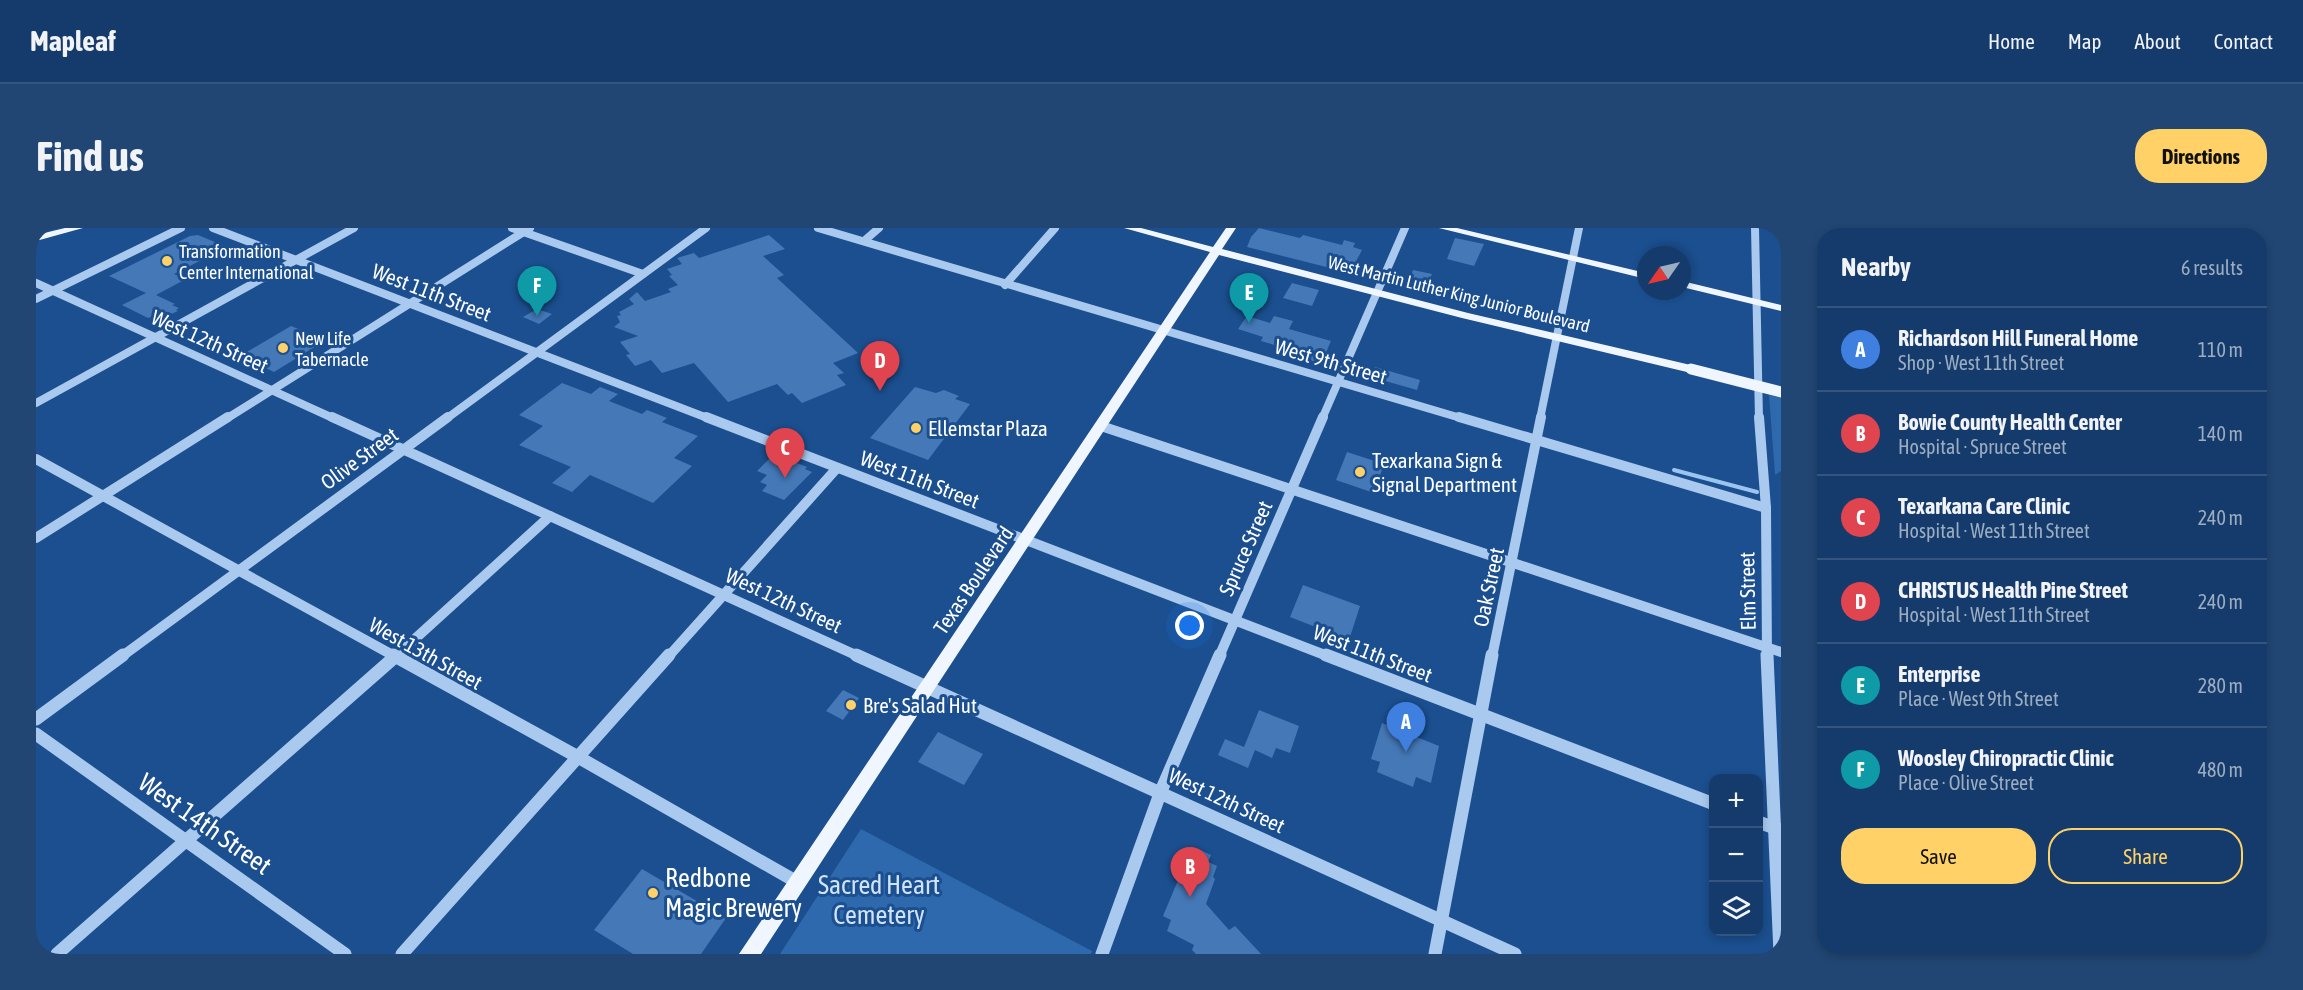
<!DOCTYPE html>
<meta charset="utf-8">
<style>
:root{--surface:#143b6b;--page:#214673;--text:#f1f3f6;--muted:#9dadc1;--line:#33557e;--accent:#ffd166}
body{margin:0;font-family:"Asap Condensed",sans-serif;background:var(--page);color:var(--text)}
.controls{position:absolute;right:18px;bottom:18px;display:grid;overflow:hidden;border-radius:12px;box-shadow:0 3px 9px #0003}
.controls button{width:54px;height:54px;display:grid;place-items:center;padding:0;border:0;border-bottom:2px solid var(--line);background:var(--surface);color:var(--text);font:30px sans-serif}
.compass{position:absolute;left:1601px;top:18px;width:54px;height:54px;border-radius:50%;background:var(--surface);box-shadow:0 3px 9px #0003;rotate:236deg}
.you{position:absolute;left:1154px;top:398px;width:21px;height:21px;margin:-15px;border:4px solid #fff;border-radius:50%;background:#1a73e8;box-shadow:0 0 0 9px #1a73e833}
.badge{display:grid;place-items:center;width:39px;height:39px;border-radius:50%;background:var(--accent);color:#fff;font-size:20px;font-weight:700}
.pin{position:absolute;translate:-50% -50px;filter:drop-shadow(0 2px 3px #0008)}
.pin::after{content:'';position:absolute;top:32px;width:21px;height:18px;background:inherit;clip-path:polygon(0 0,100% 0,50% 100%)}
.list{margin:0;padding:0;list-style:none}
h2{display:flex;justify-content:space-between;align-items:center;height:78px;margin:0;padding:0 24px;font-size:26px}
h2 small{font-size:20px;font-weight:400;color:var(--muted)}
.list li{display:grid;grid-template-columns:39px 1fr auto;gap:18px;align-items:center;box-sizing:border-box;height:84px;padding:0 24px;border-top:2px solid var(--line)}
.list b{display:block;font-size:22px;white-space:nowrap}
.list p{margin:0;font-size:20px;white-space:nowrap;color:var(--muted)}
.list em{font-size:20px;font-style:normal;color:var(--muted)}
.actions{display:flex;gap:12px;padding:18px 24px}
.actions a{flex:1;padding:14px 0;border:2px solid var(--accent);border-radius:24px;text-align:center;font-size:21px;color:var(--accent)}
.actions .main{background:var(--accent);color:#111}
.icon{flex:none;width:33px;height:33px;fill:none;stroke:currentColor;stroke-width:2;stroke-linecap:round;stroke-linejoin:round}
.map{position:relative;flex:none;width:1745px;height:726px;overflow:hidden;border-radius:24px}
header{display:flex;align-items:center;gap:36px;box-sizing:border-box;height:84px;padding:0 30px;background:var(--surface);border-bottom:2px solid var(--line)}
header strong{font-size:28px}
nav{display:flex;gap:33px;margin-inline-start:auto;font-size:21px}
.intro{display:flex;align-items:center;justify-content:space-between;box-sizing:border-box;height:144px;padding:0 36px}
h1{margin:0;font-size:42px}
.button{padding:15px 27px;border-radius:24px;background:var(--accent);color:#111;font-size:21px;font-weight:700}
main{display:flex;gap:36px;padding:0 36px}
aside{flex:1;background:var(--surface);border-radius:24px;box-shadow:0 3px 9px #0003}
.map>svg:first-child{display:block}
.green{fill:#2e69ad}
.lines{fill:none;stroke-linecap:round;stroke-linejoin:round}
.stream{stroke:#9cc4f0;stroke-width:4}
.building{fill:#4478b7}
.minor-far2{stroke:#a9c9ee;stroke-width:8}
.minor-far1{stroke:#a9c9ee;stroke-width:10}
.minor{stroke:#a9c9ee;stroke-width:13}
.major{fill:#f0f6ff;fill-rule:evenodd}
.major-bridge{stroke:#f0f6ff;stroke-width:11}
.poi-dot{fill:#ffd166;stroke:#1b4f8f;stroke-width:2}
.labels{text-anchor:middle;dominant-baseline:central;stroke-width:6;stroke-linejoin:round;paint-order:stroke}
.far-poi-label{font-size:18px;fill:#fff;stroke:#1b4f8f;text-anchor:start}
.far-street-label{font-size:18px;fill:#fff;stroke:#1b4f8f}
.street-label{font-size:21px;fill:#fff;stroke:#1b4f8f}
.poi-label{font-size:21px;fill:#fff;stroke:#1b4f8f;text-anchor:start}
.near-street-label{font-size:26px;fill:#fff;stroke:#1b4f8f}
.near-poi-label{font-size:26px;fill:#fff;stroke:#1b4f8f;text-anchor:start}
.near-park-label{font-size:26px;fill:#cfe3fa;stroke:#1b4f8f}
</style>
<header>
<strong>Mapleaf</strong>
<nav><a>Home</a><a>Map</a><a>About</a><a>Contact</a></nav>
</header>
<div class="intro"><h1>Find us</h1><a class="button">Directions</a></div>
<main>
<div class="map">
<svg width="1745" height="726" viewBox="0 0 1745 726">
<rect width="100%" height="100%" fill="#1b4f8f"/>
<g class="green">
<polygon points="1733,167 1745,170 1745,243 1739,247"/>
<polygon points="825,601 1056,723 1055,726 744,726"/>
</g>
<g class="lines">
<polyline class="stream" points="1638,242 1721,264"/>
</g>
<g class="building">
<polygon points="1223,0 1264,10 1267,7 1306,17 1308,12 1319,15 1317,19 1326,22 1314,45 1211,19 1215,9"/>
<polygon points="162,7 191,19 138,46 150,51 120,67 139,76 136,77 143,80 140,82 142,83 121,92 115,89 112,90 86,77 110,65 73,48 154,8"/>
<polygon points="733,7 749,21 727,28 748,47 741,50 822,125 797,135 808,145 801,147 810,157 766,175 756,165 752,167 741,156 692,174 658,135 626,145 615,132 599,138 590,127 594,126 584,114 602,108 578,99 584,94 581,88 585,87 583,84 598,76 593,71 601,64 609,73 635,64 632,61 642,57 633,48 636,47 631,41 646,36 641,30 658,25 663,30"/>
<polygon points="1419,10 1448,16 1438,38 1411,31"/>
<polygon points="1377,42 1396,46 1390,59 1372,54"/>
<polygon points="1256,55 1283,62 1276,78 1247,70"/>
<polygon points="501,81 516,86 503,96 487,89"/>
<polygon points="1211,88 1234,95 1238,88 1257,93 1253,101 1295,113 1285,136 1250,125 1252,121 1225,113 1227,109 1202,101"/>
<polygon points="255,98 290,112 238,144 204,128"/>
<polygon points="1339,139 1384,152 1381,162 1335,149"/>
<polygon points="526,155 555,166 564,159 582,166 573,173 606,186 611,182 631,190 626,194 662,208 638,230 656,238 617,275 554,247 536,264 516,255 535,239 483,217 507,198 483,187"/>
<polygon points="879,159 900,165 908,162 923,168 919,171 934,176 892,232 834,210"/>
<polygon points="1311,224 1348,236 1338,265 1300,252"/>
<polygon points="738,226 771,239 769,241 776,244 748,272 726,263 731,257 724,254 731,247 721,243"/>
<polygon points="1267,357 1324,378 1313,412 1254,389"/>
<polygon points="807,462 823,470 807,492 790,483"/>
<polygon points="1223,482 1263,498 1254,525 1240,520 1236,530 1219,522 1212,540 1182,527 1189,511 1208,519"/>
<polygon points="1346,495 1403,518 1395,555 1380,549 1377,559 1341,544 1344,534 1335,531"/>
<polygon points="902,504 947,526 928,557 882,534"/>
<polygon points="1162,621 1175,627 1172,634 1181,638 1177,649 1179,651 1170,676 1193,702 1199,698 1225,726 1160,726 1156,722 1158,717 1131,703 1135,692 1127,688 1153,626 1159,629"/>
<polygon points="606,641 690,690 665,726 597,726 558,702"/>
</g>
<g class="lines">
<g class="minor-far2">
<polyline points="177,0 674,191"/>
<polyline points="476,0 607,46"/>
<polyline points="782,0 1428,191"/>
<polyline points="1719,0 1723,191"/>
<polyline points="828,13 843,0"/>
<polyline points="0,55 299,191"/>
<polyline points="969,57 1019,0"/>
<polyline points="0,71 145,0"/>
<polyline points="0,175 318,0"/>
<polyline points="190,191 494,0"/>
<polyline points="410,191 670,0"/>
<polyline points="1286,191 1369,0"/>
<polyline points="1504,191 1543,0"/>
</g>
<g class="minor-far1">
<polyline points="296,189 824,429"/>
<polyline points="670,189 1294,429"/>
<polyline points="1423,189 1730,280"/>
<polyline points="1723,189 1730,280 1731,429"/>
<polyline points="1065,198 1745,424"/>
<polyline points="0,231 360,429"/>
<polyline points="0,310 192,189"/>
<polyline points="85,429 412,189"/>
<polyline points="359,429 514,288"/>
<polyline points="632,429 801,240"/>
<polyline points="1183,429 1287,189"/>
<polyline points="1456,429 1505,189"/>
</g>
<g class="minor">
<polyline points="357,427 542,529 761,654"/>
<polyline points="820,427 1479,726"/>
<polyline points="1290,427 1678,576"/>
<polyline points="1731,427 1744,726"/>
<polyline points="0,491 87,427"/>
<polyline points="0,506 309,726"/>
<polyline points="1722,594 1745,602"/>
<polyline points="21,726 361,427"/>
<polyline points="366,726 633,427"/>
<polyline points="1066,726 1125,563 1184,427"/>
<polyline points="1399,726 1456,427"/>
</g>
<g class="major">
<polygon points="29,0 47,0 0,13 0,7"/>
<polygon points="1088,0 1105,0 1177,19 1190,0 1200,0 1186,21 1432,85 1659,138 1661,141 1655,145 1426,90 1183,27 725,726 703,726 1174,24"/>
<polygon points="1403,0 1421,0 1610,45 1610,51"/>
<polygon points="1646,53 1745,77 1745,83 1646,59"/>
</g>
<polyline class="major-bridge" points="1655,141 1745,164"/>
</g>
<g class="poi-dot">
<circle cx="131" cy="33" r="6"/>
<circle cx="247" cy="120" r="6"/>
<circle cx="880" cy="200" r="6"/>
<circle cx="1324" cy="244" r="6"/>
<circle cx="815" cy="477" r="6"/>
<circle cx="617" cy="665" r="6"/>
</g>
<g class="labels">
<g class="far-poi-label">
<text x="143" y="23">Transformation<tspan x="143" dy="21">Center International</tspan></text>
<text x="259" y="110">New Life<tspan x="259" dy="21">Tabernacle</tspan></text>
</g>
<g class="far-street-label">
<text transform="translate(1423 66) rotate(14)">West Martin Luther King Junior Boulevard</text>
</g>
<g class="street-label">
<text transform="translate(396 64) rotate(21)">West 11th Street</text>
<text transform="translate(174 113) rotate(24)">West 12th Street</text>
<text transform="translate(1295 133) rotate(16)">West 9th Street</text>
<text transform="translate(323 230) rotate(-36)">Olive Street</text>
<text transform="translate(884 251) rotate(21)">West 11th Street</text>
<text transform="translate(1209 320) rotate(-66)">Spruce Street</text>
<text transform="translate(937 352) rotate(-56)">Texas Boulevard</text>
<text transform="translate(1452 359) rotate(-78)">Oak Street</text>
<text transform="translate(1711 363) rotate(-91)">Elm Street</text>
<text transform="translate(748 372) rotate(25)">West 12th Street</text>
<text transform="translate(390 425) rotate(29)">West 13th Street</text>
<text transform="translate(1337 425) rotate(21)">West 11th Street</text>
<text transform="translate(1191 572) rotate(25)">West 12th Street</text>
</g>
<g class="poi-label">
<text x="892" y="200">Ellemstar Plaza</text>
<text x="1336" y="232">Texarkana Sign &amp;<tspan x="1336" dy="24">Signal Department</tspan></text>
<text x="827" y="477">Bre's Salad Hut</text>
</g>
<g class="near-street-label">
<text transform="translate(169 596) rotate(35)">West 14th Street</text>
</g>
<g class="near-poi-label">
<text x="629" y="650">Redbone<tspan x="629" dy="30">Magic Brewery</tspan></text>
</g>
<g class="near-park-label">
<text x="843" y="657">Sacred Heart<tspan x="843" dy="30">Cemetery</tspan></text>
</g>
</g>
</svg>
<div class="controls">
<button>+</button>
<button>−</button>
<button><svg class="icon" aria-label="layers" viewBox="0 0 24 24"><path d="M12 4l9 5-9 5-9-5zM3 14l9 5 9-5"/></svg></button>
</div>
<svg class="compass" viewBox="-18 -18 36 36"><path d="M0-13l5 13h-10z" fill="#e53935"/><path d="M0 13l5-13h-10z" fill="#9dadc1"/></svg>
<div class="you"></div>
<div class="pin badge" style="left:1370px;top:524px;background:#3f7fe0">A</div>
<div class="pin badge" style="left:1154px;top:669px;background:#e0444e">B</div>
<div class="pin badge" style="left:749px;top:250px;background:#e0444e">C</div>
<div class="pin badge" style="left:844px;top:163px;background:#e0444e">D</div>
<div class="pin badge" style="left:1213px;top:95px;background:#0f9aa8">E</div>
<div class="pin badge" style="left:501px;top:88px;background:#0f9aa8">F</div>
</div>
<aside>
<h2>Nearby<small>6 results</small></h2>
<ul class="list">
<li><span class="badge" style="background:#3f7fe0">A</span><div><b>Richardson Hill Funeral Home</b><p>Shop · West 11th Street</p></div><em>110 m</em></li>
<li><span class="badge" style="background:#e0444e">B</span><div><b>Bowie County Health Center</b><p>Hospital · Spruce Street</p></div><em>140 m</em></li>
<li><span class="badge" style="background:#e0444e">C</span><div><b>Texarkana Care Clinic</b><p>Hospital · West 11th Street</p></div><em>240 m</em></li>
<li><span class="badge" style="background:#e0444e">D</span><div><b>CHRISTUS Health Pine Street</b><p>Hospital · West 11th Street</p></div><em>240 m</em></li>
<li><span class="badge" style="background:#0f9aa8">E</span><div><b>Enterprise</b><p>Place · West 9th Street</p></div><em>280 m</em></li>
<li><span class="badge" style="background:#0f9aa8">F</span><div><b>Woosley Chiropractic Clinic</b><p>Place · Olive Street</p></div><em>480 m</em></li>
</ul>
<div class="actions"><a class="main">Save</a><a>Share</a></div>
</aside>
</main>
